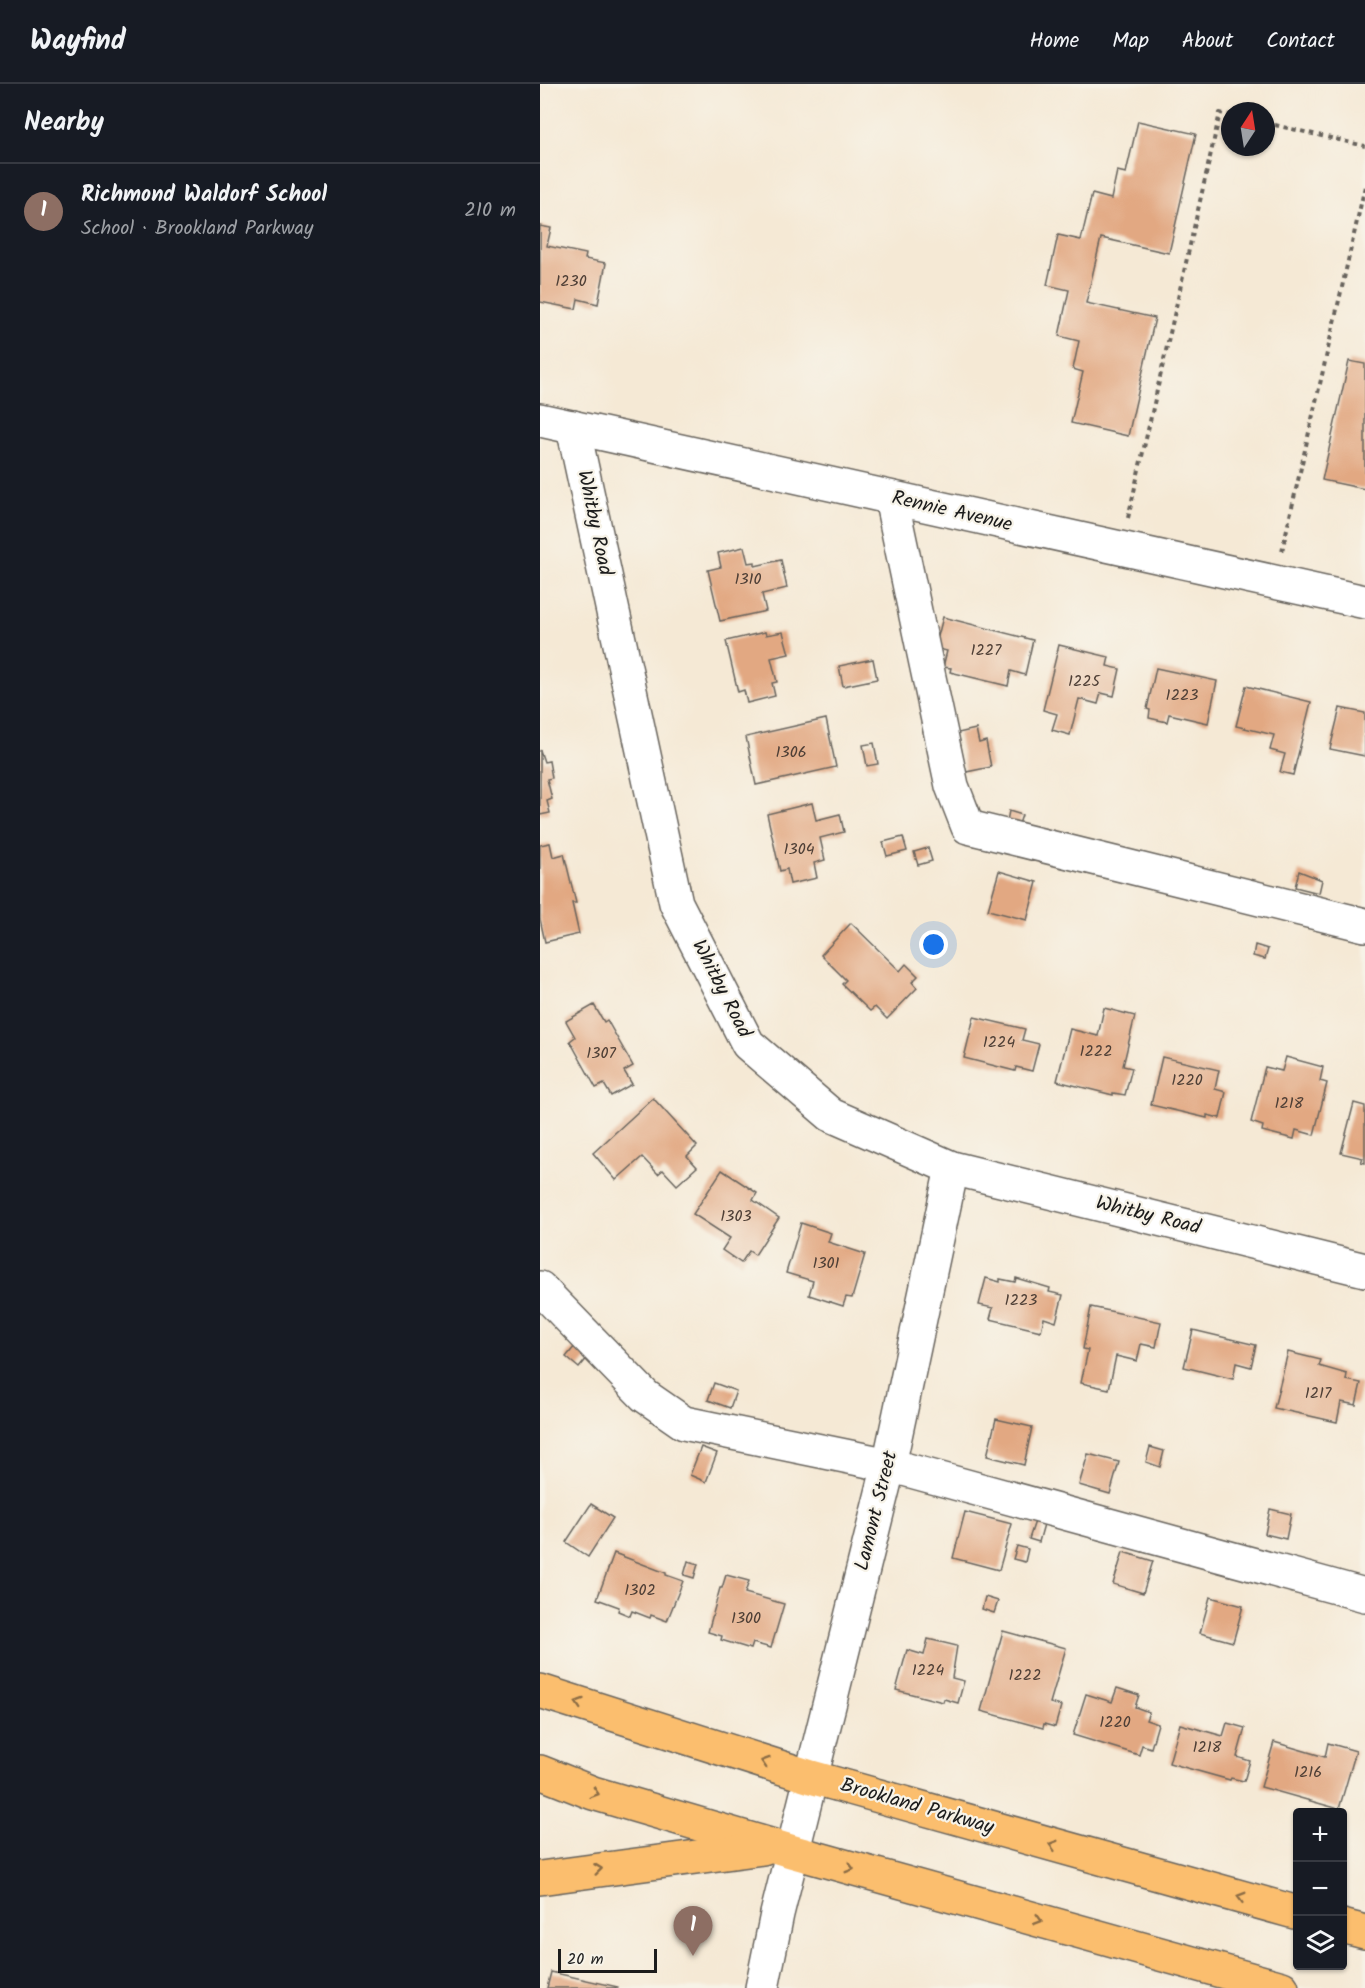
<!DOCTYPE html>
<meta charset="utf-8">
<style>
:root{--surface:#171b24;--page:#242831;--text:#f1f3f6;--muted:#9ea1a6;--line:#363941;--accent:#c8321e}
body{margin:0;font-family:Kalam,sans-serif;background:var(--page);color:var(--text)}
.controls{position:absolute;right:18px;bottom:18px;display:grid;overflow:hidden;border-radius:6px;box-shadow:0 2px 4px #0004}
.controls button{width:54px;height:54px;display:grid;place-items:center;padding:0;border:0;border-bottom:2px solid var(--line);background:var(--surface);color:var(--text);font:30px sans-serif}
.compass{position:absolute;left:681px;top:18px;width:54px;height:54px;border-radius:50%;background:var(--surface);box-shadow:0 2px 4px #0004;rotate:12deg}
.scale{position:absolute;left:18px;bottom:15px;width:99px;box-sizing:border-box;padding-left:6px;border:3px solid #1c1c1c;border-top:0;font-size:16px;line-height:21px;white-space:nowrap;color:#1c1c1c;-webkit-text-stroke:4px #f7f3e8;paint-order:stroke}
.you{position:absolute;left:394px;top:861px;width:21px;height:21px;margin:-15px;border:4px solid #fff;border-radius:50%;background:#1a73e8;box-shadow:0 0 0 9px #1a73e833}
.badge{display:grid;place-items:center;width:39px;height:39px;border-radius:50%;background:var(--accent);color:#fff;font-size:20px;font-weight:700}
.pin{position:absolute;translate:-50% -50px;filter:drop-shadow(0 2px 3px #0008)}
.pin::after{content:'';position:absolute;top:32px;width:21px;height:18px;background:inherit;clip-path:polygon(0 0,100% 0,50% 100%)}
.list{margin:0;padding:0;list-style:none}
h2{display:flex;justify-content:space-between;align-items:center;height:78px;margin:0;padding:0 24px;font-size:26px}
h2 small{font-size:20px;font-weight:400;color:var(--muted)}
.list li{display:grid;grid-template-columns:39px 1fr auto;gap:18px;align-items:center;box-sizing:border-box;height:96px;padding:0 24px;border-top:2px solid var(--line)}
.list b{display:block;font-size:22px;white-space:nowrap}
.list p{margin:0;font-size:20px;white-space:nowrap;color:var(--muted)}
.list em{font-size:20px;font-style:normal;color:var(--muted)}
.icon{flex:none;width:33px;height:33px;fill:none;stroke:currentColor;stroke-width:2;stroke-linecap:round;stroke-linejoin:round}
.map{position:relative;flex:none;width:825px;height:1904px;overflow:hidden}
header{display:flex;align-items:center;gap:36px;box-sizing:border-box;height:84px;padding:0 30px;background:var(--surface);border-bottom:2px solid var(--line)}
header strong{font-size:28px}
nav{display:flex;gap:33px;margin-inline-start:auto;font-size:21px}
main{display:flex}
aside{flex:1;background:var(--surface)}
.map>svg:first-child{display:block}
.building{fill:#e2a882}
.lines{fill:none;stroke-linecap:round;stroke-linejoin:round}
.minor-casing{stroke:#68645d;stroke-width:36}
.major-casing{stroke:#68645d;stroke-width:36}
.path{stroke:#68645d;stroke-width:4;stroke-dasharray:4.5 4.5;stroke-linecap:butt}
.minor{stroke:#fff;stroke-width:33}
.major{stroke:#fbbe6e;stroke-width:33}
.oneway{stroke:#8c6d45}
.labels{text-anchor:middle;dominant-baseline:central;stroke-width:4.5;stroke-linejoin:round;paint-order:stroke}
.number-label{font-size:16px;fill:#4e3f36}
.street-label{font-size:20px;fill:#1c1c1c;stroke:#f7f3e8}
</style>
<header>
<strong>Wayfind</strong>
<nav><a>Home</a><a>Map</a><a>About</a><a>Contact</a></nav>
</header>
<main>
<aside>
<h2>Nearby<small></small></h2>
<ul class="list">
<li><span class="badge" style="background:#8d6e63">1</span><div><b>Richmond Waldorf School</b><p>School · Brookland Parkway</p></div><em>210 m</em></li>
</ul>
</aside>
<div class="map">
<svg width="825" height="1904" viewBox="0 0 825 1904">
<rect width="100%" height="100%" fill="#f7f3e8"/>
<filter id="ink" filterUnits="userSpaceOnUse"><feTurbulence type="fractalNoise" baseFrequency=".0167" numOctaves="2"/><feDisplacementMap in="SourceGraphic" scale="12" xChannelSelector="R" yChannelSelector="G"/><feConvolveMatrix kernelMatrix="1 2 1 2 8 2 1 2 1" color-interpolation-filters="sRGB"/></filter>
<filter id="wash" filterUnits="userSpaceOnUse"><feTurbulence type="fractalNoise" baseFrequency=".008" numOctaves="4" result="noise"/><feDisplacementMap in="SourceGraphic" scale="24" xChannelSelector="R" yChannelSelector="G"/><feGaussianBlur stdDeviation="1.35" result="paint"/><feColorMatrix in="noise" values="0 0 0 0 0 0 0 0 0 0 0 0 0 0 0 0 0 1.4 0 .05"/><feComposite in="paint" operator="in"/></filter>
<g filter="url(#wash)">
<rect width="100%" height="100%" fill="#f5e9d5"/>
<g id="blocks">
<g class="building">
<polygon points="598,37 656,50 629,169 561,154 546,219 615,234 588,352 531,339 543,288 533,285 539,257 519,252 529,206 507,201 518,151 541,156 552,110 571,115 577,87 586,89"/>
<polygon points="0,142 11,144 7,162 46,170 45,175 66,179 58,220 38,215 36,225 0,218"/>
<polygon points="809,277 825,280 825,405 782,396"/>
<polygon points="204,463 208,479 215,478 215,482 241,476 247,504 222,510 226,527 180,537 168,486 181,483 178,469"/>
<polygon points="403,533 493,556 485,591 471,587 468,602 410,588 411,584 403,583 407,567 395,564"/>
<polygon points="225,548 226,551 243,548 249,570 231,574 237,598 232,599 235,612 207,619 204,606 198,608 186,557"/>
<polygon points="519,561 569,573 567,582 580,585 574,612 561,609 558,620 539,615 530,651 512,646 517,630 503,626"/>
<polygon points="333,575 337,595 303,602 299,582"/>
<polygon points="616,584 677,597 668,639 629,630 627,638 609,634 610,626 607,625"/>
<polygon points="706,602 771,618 753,691 740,688 745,670 730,666 734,651 696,642"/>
<polygon points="800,624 825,629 825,672 790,665"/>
<polygon points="286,635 296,683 216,701 206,653"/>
<polygon points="436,645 439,659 446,657 451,683 426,688 418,649"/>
<polygon points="334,659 338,680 327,682 323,661"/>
<polygon points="0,666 4,678 9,677 12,694 7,695 12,715 7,717 10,729 0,731"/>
<polygon points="272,719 276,736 300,730 304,748 280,754 285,776 274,779 277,794 250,800 247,785 240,787 227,730"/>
<polygon points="469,727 482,731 479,740 467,737"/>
<polygon points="363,753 367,767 347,772 343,758"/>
<polygon points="10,759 13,773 24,770 36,819 32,819 39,850 5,858 0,835 0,761"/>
<polygon points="388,764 392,777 378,781 374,768"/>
<polygon points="459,787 497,798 487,836 448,826"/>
<polygon points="759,787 782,796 779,809 755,803"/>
<polygon points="311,839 360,887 366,880 378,892 372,898 377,904 347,935 335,923 330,927 302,900 306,896 281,871"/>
<polygon points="715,861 728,865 725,875 713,872"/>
<polygon points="54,921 64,938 67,936 93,982 84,987 92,1000 71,1012 64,1000 56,1004 30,957 35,953 26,937"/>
<polygon points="564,924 595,932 583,982 592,984 585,1011 573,1009 573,1011 517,997 530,945 558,952"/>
<polygon points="434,933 485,945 482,956 499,960 492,987 476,983 475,987 424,974"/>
<polygon points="622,973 679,986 675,1005 686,1008 680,1034 667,1031 667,1034 611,1021"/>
<polygon points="746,973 783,983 780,997 787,999 774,1051 756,1046 754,1055 722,1047 723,1042 711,1038 725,983 742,987"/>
<polygon points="113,1014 157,1062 147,1072 157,1083 137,1101 123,1086 118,1090 102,1073 76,1096 53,1069"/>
<polygon points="814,1019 825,1022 825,1079 821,1078 823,1074 801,1069"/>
<polygon points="182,1086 217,1109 213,1116 239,1134 215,1171 209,1167 201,1179 182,1166 190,1154 153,1130"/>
<polygon points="261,1139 291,1149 288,1158 325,1170 312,1214 306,1213 303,1222 269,1211 273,1197 246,1189"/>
<polygon points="446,1194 460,1198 460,1195 475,1198 476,1194 510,1204 509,1208 523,1211 516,1238 504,1234 501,1247 450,1235 453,1224 439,1221"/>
<polygon points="551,1223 621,1238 616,1263 601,1260 597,1277 576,1272 569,1305 541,1299 548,1266 543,1265"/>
<polygon points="653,1246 716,1261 711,1283 696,1279 693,1295 644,1283"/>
<polygon points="35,1262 48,1273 39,1284 26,1273"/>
<polygon points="748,1268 781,1276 779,1282 807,1290 806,1296 821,1299 816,1321 801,1318 797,1338 734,1324"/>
<polygon points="174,1299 196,1307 190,1324 168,1316"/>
<polygon points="456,1335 492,1343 484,1381 447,1372"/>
<polygon points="161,1363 177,1369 166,1398 150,1391"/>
<polygon points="610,1363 624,1367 620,1383 606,1378"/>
<polygon points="548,1370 579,1378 570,1410 539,1401"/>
<polygon points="51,1420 73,1434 48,1473 26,1458"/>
<polygon points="730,1425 751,1430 746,1455 725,1450"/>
<polygon points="425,1428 472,1440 459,1486 413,1474"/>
<polygon points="495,1437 504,1440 499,1458 489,1455"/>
<polygon points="477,1462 488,1465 485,1478 473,1475"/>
<polygon points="583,1468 613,1477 603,1509 573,1500"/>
<polygon points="74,1469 126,1489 126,1491 143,1497 127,1537 111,1531 110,1534 92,1527 90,1532 78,1527 79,1523 57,1515"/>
<polygon points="148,1477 158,1480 154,1494 144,1491"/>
<polygon points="186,1491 209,1497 205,1509 244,1520 231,1564 213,1559 211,1565 181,1556 182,1552 168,1548 180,1504 182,1504"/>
<polygon points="445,1513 458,1517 454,1529 442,1525"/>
<polygon points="670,1513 703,1522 693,1558 660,1549"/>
<polygon points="463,1547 526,1564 510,1619 521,1622 515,1643 504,1640 503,1644 441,1627"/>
<polygon points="388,1555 417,1562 412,1594 424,1597 418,1619 404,1615 403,1618 356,1606 367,1566 384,1571"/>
<polygon points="577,1604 599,1611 595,1623 609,1628 606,1636 618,1640 611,1664 602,1661 599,1671 533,1651 546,1610 572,1618"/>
<polygon points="687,1639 705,1644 697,1673 710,1677 704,1697 691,1694 690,1696 629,1679 640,1640 683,1652"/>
<polygon points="734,1658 785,1673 788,1659 816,1667 799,1725 721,1703"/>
<polygon points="11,1888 78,1903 78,1904 7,1904"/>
</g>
</g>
</g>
<g filter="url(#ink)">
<use href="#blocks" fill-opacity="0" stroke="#68645d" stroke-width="1.5"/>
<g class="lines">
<g class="minor-casing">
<g id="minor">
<polyline points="0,336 825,518"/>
<polyline points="33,343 136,819 208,960 291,1031 412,1084 825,1186"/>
<polyline points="351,414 412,702 428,743 825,841"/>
<polyline points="0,1204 105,1312 144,1339 349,1381 825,1511"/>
<polyline points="222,1904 237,1830 349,1381 412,1084"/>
</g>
</g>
<g class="major-casing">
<g id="major">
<polyline points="0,1607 271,1693 758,1829"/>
<polyline points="0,1688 53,1709 254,1768 742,1904"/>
<polyline points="0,1794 223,1764"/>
<polyline points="802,1842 825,1848"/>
</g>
</g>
<g class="path">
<polyline points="726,39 825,62"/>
<polyline points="588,434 680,29 690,31"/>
<polyline points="742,467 825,102"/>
</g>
<use href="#minor" class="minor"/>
<use href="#major" class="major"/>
</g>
<defs><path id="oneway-chevron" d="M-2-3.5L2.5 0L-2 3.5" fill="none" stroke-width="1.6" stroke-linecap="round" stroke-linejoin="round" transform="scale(1.5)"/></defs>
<g class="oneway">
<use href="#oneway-chevron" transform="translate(39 1619) rotate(-162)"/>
<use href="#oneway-chevron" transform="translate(225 1678) rotate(-162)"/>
<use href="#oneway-chevron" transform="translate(55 1709) rotate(18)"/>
<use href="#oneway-chevron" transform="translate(513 1761) rotate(-164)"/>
<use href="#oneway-chevron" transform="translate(310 1784) rotate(16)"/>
<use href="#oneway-chevron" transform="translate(58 1785) rotate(-7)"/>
<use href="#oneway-chevron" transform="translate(701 1813) rotate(-164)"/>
<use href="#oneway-chevron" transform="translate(498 1836) rotate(16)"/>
</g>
</g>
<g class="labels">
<g class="number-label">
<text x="31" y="197">1230</text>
<text x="208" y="495">1310</text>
<text x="446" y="566">1227</text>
<text x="544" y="597">1225</text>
<text x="642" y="611">1223</text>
<text x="251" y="668">1306</text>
<text x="259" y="765">1304</text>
<text x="459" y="958">1224</text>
<text x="556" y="967">1222</text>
<text x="61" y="969">1307</text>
<text x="647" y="996">1220</text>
<text x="749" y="1019">1218</text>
<text x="196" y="1132">1303</text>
<text x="286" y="1179">1301</text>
<text x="481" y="1216">1223</text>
<text x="778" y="1309">1217</text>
<text x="100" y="1506">1302</text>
<text x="206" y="1534">1300</text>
<text x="388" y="1586">1224</text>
<text x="485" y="1591">1222</text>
<text x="575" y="1638">1220</text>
<text x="667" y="1663">1218</text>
<text x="768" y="1688">1216</text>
</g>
<g class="street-label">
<text transform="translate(412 428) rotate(13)">Rennie Avenue</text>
<text transform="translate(54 439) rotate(78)">Whitby Road</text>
<text transform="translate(181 905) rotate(63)">Whitby Road</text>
<text transform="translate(608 1132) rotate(14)">Whitby Road</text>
<text transform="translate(337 1427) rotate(-76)">Lamont Street</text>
<text transform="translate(377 1723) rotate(16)">Brookland Parkway</text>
</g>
</g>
</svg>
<div class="controls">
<button>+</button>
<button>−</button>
<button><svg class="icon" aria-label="layers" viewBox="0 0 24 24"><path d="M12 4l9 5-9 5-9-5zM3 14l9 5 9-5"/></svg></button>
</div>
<svg class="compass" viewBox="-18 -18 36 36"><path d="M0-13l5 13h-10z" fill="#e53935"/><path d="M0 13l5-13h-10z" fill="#9ea1a6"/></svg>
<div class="scale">20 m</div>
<div class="you"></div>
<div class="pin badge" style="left:153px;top:1872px;background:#8d6e63">1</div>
</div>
</main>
